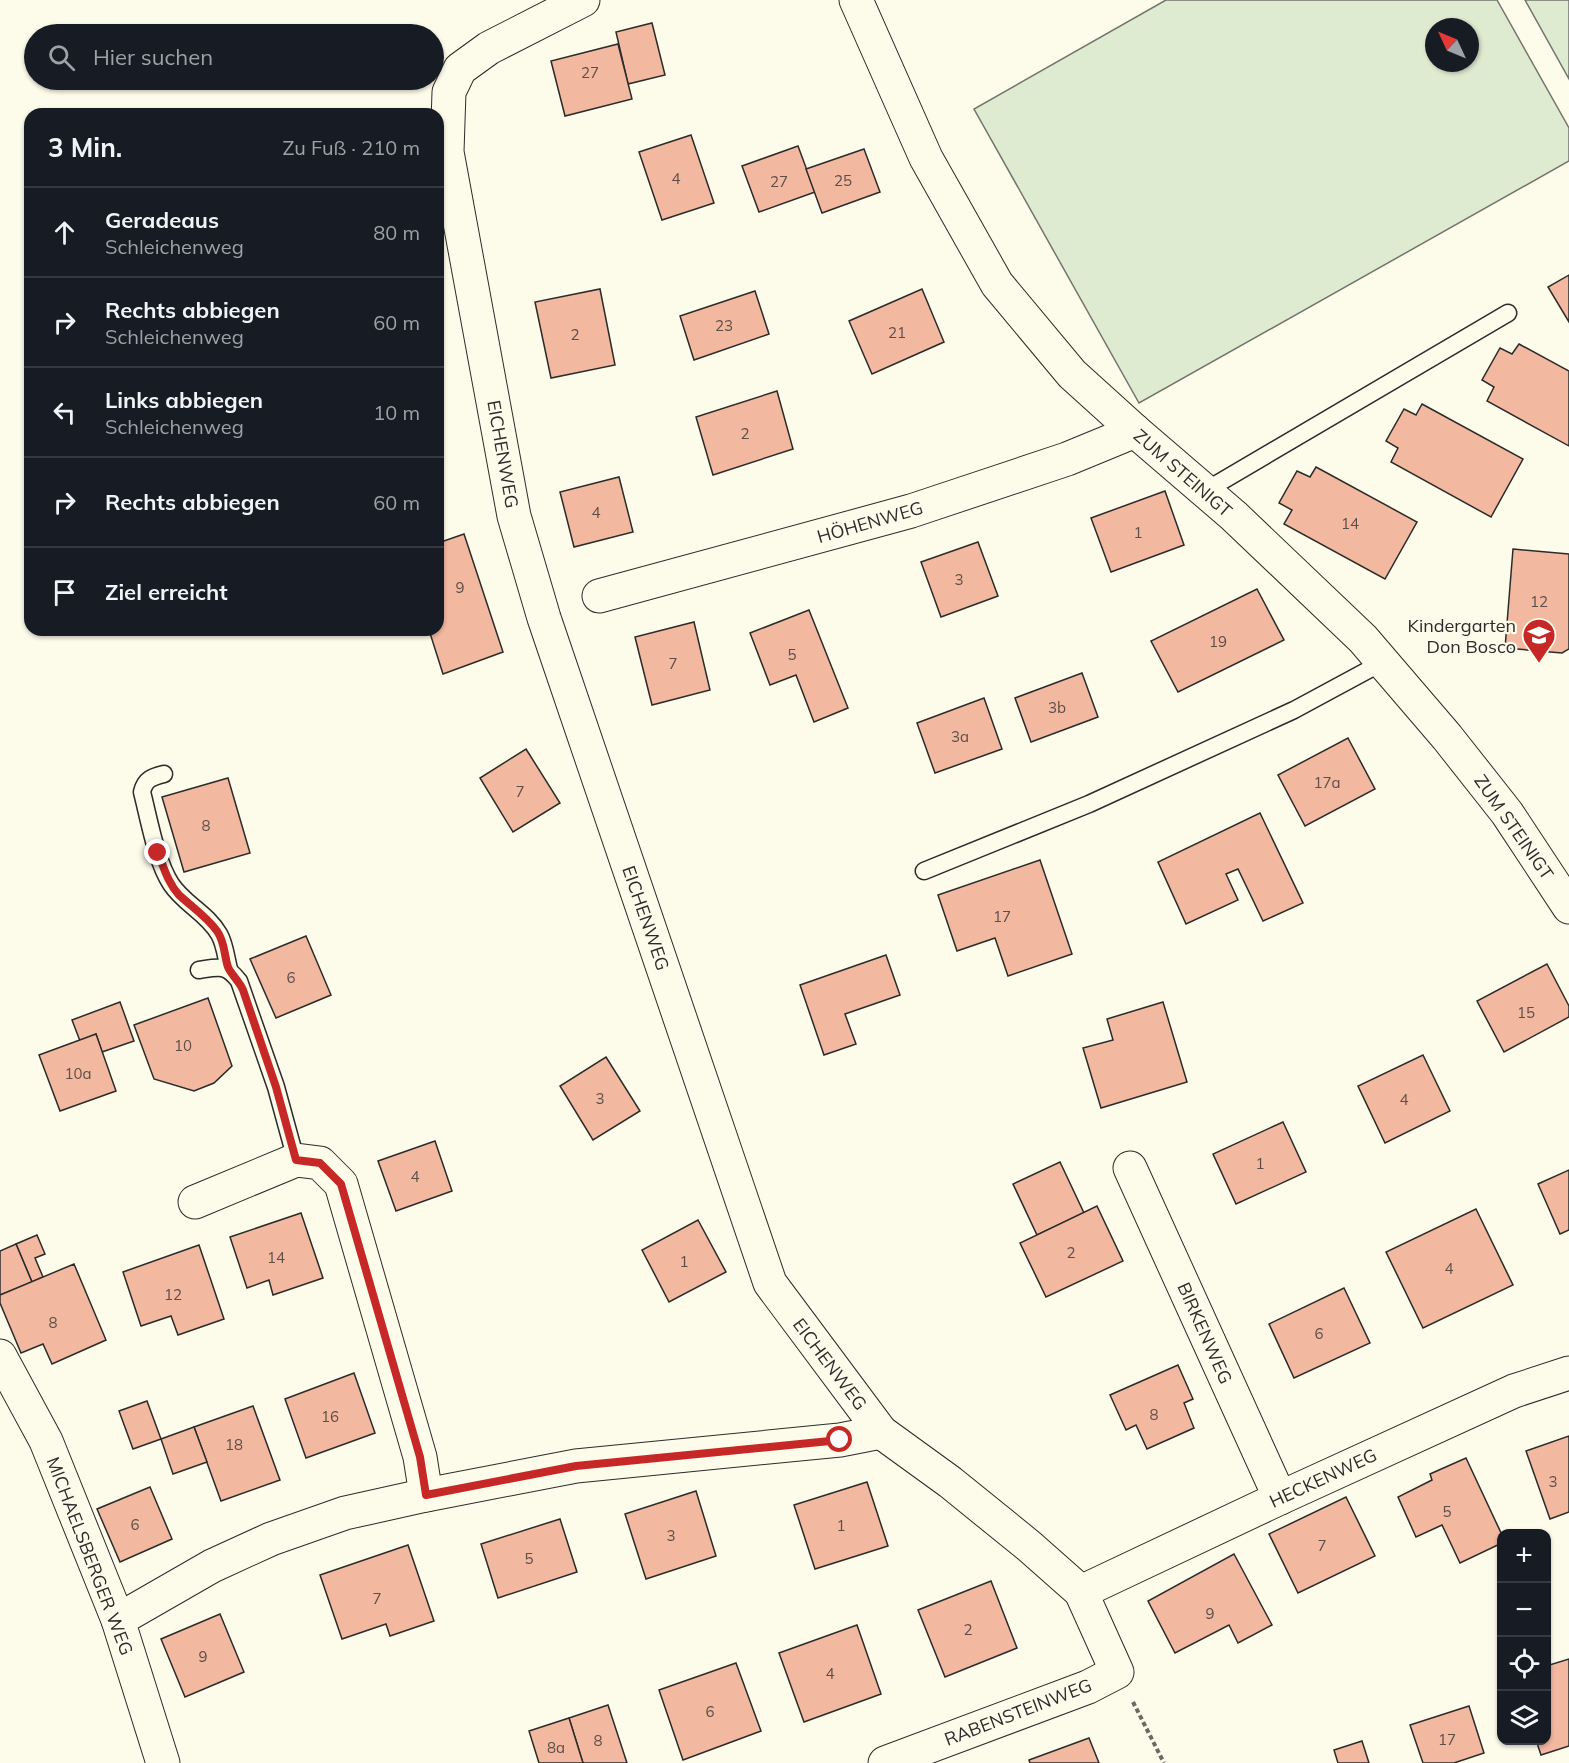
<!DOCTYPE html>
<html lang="de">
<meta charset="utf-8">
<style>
:root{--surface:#171b24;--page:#20242c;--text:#f1f3f6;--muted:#9ea1a6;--line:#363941}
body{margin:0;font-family:Mulish,sans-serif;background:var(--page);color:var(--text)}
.controls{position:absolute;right:18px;bottom:18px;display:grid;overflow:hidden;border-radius:12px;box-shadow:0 2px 4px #0004}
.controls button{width:54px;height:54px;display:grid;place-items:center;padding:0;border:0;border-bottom:2px solid var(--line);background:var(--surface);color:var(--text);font:30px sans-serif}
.compass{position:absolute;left:1425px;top:18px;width:54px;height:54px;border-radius:50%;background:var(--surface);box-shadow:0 2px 4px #0004;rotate:314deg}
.stop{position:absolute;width:18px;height:18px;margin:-14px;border:4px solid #c62828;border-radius:50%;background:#fff}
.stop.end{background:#c62828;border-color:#fff;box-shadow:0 2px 6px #0008}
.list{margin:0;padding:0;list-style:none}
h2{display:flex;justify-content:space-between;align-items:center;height:78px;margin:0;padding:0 24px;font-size:26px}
h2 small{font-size:20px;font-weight:400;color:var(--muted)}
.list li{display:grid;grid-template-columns:39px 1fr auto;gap:18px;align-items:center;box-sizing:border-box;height:90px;padding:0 24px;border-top:2px solid var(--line)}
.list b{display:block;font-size:22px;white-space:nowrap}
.list p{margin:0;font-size:20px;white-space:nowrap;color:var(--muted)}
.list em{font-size:20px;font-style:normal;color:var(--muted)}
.icon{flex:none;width:33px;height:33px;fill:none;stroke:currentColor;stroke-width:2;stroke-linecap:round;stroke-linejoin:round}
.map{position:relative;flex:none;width:1569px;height:1763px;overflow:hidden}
.search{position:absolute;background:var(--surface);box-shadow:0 2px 4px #0004;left:24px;top:24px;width:420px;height:66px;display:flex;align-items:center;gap:15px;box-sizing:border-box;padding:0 21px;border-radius:33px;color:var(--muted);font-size:22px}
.panel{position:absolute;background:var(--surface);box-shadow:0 2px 4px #0004;left:24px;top:108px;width:420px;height:528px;border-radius:18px}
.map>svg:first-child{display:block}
.green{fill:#deebd1;stroke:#74746e;stroke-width:1.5;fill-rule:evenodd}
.building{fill:#f2b8a0;stroke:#2b2b2b;stroke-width:1.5}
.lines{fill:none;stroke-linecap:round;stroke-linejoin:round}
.service-casing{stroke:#2b2b2b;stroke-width:19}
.minor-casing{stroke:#2b2b2b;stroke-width:35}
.path{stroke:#6a6964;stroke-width:4;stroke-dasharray:4.5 3;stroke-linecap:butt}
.service{stroke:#fdfbea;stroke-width:16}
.minor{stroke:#fdfbea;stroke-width:33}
.route{stroke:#c62828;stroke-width:8}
.labels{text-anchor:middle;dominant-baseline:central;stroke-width:4.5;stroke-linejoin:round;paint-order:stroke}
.number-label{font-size:15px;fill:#5d4e48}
.street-label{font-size:18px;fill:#2b2b2b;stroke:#fdfbea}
.poi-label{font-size:18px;fill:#2b2b2b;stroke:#fdfbea;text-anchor:end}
</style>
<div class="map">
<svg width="1569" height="1763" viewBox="0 0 1569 1763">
<rect width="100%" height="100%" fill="#fdfbea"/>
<g class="green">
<path d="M1166,0H1497L1569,128V161L1139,403L974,109ZM1434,27H1470V63H1434Z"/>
<polygon points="1525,0 1569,0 1569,79"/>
</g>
<g class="building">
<polygon points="652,23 665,75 628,84 616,32"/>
<polygon points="618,44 632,99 565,116 551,61"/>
<polygon points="691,135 714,203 662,220 639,152"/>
<polygon points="798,146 815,192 759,212 742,166"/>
<polygon points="864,149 880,192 822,213 806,169"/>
<polygon points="1569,275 1569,322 1548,287"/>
<polygon points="600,289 615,365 551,378 535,302"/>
<polygon points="922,289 944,342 872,374 849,321"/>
<polygon points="755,291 769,334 694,360 680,316"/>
<polygon points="1519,344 1569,371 1569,446 1487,401 1494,387 1482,380 1500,348 1512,354"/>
<polygon points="777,391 793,449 713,475 696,417"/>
<polygon points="1422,404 1523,459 1491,517 1391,462 1398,448 1386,441 1404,409 1416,415"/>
<polygon points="1316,467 1417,522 1385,579 1284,524 1292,510 1279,503 1297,471 1310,477"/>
<polygon points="619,477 633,532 574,547 560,492"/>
<polygon points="1165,491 1184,545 1111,572 1091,518"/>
<polygon points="464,534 503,652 443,674 429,630 438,630 438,543"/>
<polygon points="978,542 998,596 941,617 921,562"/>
<polygon points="1513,549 1569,554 1569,649 1562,653 1505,648"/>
<polygon points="1257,589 1284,640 1178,692 1151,641"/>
<polygon points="809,610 848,708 814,722 796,675 770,685 750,633"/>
<polygon points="694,622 710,690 652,705 635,637"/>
<polygon points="1082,673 1098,717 1031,742 1015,698"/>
<polygon points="984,698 1002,749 935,773 917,723"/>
<polygon points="1348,738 1375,789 1305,826 1278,775"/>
<polygon points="526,749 560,803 513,832 480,778"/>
<polygon points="228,778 250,853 184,872 162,797"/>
<polygon points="1260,813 1303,903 1263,921 1238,869 1226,874 1238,900 1186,924 1158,862"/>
<polygon points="1040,860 1072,954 1008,976 995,938 957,951 938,895"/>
<polygon points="306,936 331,995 276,1018 250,959"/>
<polygon points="886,955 900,995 845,1014 856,1044 824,1055 800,985"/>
<polygon points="1547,964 1569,1006 1569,1017 1504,1052 1477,1001"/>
<polygon points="208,998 232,1066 214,1083 194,1091 154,1079 134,1025"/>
<polygon points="120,1002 134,1041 102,1052 96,1034 80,1041 72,1020"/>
<polygon points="1163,1002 1187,1082 1101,1108 1083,1048 1113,1040 1107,1019"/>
<polygon points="96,1034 116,1091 60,1111 39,1055"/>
<polygon points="1423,1055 1450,1111 1385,1143 1358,1086"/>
<polygon points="606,1057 640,1111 593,1140 560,1086"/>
<polygon points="1283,1122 1306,1172 1236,1204 1213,1154"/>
<polygon points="435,1141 452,1191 396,1211 378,1161"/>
<polygon points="1060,1162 1084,1213 1037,1235 1013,1184"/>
<polygon points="1569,1170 1569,1230 1560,1234 1538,1184"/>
<polygon points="1097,1206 1123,1261 1046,1297 1020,1243"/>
<polygon points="1476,1209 1513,1285 1423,1328 1386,1252"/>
<polygon points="301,1213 323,1278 273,1295 269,1280 247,1288 230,1237"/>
<polygon points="698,1220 726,1272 669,1302 642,1250"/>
<polygon points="37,1235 45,1254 35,1258 43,1277 32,1282 16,1244"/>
<polygon points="16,1244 32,1282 0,1295 0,1251"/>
<polygon points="199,1245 224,1319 178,1335 171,1316 141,1326 123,1272"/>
<polygon points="74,1264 106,1340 52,1364 43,1344 21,1353 0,1303 0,1295"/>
<polygon points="1344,1288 1370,1343 1294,1378 1269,1324"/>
<polygon points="1178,1365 1193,1399 1184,1403 1194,1428 1147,1449 1136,1425 1126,1430 1110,1395"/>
<polygon points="354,1373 375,1433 306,1458 285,1399"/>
<polygon points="147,1401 161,1439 133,1449 119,1411"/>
<polygon points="253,1406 280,1480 221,1501 194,1427"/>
<polygon points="194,1427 207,1462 173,1474 161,1439"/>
<polygon points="1569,1436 1569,1512 1550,1519 1526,1451"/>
<polygon points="1466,1458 1502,1535 1502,1543 1460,1563 1442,1525 1416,1537 1398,1497 1432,1480 1430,1474"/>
<polygon points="867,1482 888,1546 815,1569 794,1505"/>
<polygon points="150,1487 172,1539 120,1562 97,1509"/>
<polygon points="696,1491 716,1556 646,1579 625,1514"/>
<polygon points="1346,1497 1375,1556 1298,1593 1269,1534"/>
<polygon points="560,1519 577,1572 498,1598 481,1544"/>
<polygon points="408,1545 434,1621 390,1636 386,1624 342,1639 320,1575"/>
<polygon points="1234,1554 1272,1625 1238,1643 1229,1625 1175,1653 1148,1601"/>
<polygon points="991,1581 1017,1648 945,1677 918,1610"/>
<polygon points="220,1614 244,1672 185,1697 161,1639"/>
<polygon points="857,1625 881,1694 804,1722 779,1653"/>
<polygon points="1569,1659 1569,1746 1541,1755 1536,1740 1546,1740 1546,1666"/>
<polygon points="736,1663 761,1731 683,1760 659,1690"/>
<polygon points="608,1705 627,1763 583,1763 569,1718"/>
<polygon points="1469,1706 1484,1753 1454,1763 1423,1763 1410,1725"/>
<polygon points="569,1718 583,1763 539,1763 529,1731"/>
<polygon points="1089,1738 1099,1763 1030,1763 1029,1760"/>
<polygon points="1362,1741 1369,1763 1338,1763 1334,1750"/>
</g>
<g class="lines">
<g class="service-casing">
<g id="service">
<polyline points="1205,491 1508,313"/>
<path d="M164,774C152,777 145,779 142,792C149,819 156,861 171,884C184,904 207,913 219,934C225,944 226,958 229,969"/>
<polyline points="924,871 1089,804 1294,710 1383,662"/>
<path d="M199,970C219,967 226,964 239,981L276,1087L296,1160"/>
</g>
</g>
<g class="minor-casing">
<g id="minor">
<polyline points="583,0 489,48 460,69 449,92 447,152 514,516 544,618 770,1283 881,1432 950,1482 1029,1546 1081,1592 1117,1672 1088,1687 885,1763"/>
<polyline points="856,0 926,158 997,284 1072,374 1135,431 1234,516 1363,639 1447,737 1507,813 1569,907"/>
<polyline points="599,596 911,511 1067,459 1135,431"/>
<polyline points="1130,1168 1280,1498"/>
<polyline points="195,1202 296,1160 320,1163 341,1184 420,1457 426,1495"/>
<polyline points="0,1356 46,1441 118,1620 163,1763"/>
<polyline points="1081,1592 1280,1498 1514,1391 1569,1373"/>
<polyline points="118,1620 212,1566 271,1539 345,1513 426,1495 576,1466 840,1440 881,1432"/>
</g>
</g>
<polyline class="path" points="1133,1702 1164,1763"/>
<use href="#service" class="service"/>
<use href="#minor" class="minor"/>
</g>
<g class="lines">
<path class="route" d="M158,853C164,868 168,883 179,895C192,907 207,917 217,931C225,942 224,955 228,967C230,973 240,982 243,990L276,1087L296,1160L320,1163L341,1184L420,1457L426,1495L576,1466L840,1440"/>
</g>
<defs>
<g id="school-pin" transform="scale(1.725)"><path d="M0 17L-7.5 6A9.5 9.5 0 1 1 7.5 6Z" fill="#c62828" stroke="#fdfbea"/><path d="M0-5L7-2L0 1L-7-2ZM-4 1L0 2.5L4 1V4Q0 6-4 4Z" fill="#fff"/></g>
</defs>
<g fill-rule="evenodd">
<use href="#school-pin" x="1539" y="635"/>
</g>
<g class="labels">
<g class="number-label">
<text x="590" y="72">27</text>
<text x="676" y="178">4</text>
<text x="843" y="180">25</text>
<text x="779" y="181">27</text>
<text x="724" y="325">23</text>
<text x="897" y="332">21</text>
<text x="575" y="334">2</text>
<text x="745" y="433">2</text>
<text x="596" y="512">4</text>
<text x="1350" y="523">14</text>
<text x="1138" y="532">1</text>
<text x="959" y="579">3</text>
<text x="460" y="587">9</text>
<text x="1539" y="601">12</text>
<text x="1218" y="641">19</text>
<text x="792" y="654">5</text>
<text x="673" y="663">7</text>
<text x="1057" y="707">3b</text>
<text x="960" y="736">3a</text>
<text x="1327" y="782">17a</text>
<text x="520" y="791">7</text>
<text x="206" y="825">8</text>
<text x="1002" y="916">17</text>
<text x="291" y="977">6</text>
<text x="1526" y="1012">15</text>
<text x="183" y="1045">10</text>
<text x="78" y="1073">10a</text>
<text x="600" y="1098">3</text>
<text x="1404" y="1099">4</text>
<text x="1260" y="1163">1</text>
<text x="415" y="1176">4</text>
<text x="1071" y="1252">2</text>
<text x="276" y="1257">14</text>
<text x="684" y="1261">1</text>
<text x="1449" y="1268">4</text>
<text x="173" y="1294">12</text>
<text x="53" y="1322">8</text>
<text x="1319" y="1333">6</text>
<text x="1154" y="1414">8</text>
<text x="330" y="1416">16</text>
<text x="234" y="1444">18</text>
<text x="1553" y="1481">3</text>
<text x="1447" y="1511">5</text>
<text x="135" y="1524">6</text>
<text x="841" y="1525">1</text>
<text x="671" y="1535">3</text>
<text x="1322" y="1545">7</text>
<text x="529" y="1558">5</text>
<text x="377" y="1598">7</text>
<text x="1210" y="1613">9</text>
<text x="968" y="1629">2</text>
<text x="203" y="1656">9</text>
<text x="830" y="1673">4</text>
<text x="710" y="1711">6</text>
<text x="1447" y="1739">17</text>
<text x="598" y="1740">8</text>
<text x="556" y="1747">8a</text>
</g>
<g class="street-label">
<text transform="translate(503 454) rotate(80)">EICHENWEG</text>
<text transform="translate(1183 473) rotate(41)">ZUM STEINIGT</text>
<text transform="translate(870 522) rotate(-16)">HÖHENWEG</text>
<text transform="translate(1514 827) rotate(55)">ZUM STEINIGT</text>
<text transform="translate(646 918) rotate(71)">EICHENWEG</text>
<text transform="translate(1205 1333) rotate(66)">BIRKENWEG</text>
<text transform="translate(830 1364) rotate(53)">EICHENWEG</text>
<text transform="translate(1323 1478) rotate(-25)">HECKENWEG</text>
<text transform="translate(90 1556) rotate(69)">MICHAELSBERGER WEG</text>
<text transform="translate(1018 1712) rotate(-21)">RABENSTEINWEG</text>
</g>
<g class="poi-label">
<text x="1516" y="625">Kindergarten<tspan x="1516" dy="21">Don Bosco</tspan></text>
</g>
</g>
</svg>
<div class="controls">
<button>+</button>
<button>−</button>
<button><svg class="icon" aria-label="locate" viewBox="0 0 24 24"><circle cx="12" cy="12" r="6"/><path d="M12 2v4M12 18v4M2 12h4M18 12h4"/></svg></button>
<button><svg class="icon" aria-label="layers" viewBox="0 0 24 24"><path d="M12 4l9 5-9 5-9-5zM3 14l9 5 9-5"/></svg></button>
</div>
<svg class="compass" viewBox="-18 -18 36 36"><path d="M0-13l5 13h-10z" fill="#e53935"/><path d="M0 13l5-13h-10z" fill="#9ea1a6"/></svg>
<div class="stop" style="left:840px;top:1440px"></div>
<div class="stop end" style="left:158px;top:853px"></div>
<div class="search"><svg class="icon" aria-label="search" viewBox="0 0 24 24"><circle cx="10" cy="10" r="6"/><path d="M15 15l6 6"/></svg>Hier suchen</div>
<section class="panel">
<h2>3 Min.<small>Zu Fuß · 210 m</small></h2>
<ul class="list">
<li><svg class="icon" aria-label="ahead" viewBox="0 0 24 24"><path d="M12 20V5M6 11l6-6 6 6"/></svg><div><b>Geradeaus</b><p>Schleichenweg</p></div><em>80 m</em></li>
<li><svg class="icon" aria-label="right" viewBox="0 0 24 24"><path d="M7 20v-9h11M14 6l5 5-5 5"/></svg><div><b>Rechts abbiegen</b><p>Schleichenweg</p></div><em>60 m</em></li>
<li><svg class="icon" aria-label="left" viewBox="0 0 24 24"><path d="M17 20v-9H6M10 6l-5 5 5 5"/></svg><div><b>Links abbiegen</b><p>Schleichenweg</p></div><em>10 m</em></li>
<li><svg class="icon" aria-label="right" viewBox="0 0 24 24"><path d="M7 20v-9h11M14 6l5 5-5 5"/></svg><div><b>Rechts abbiegen</b></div><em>60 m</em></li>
<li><svg class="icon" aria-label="arrive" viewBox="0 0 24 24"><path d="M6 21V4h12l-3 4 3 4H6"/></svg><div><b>Ziel erreicht</b></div></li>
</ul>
</section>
</div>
